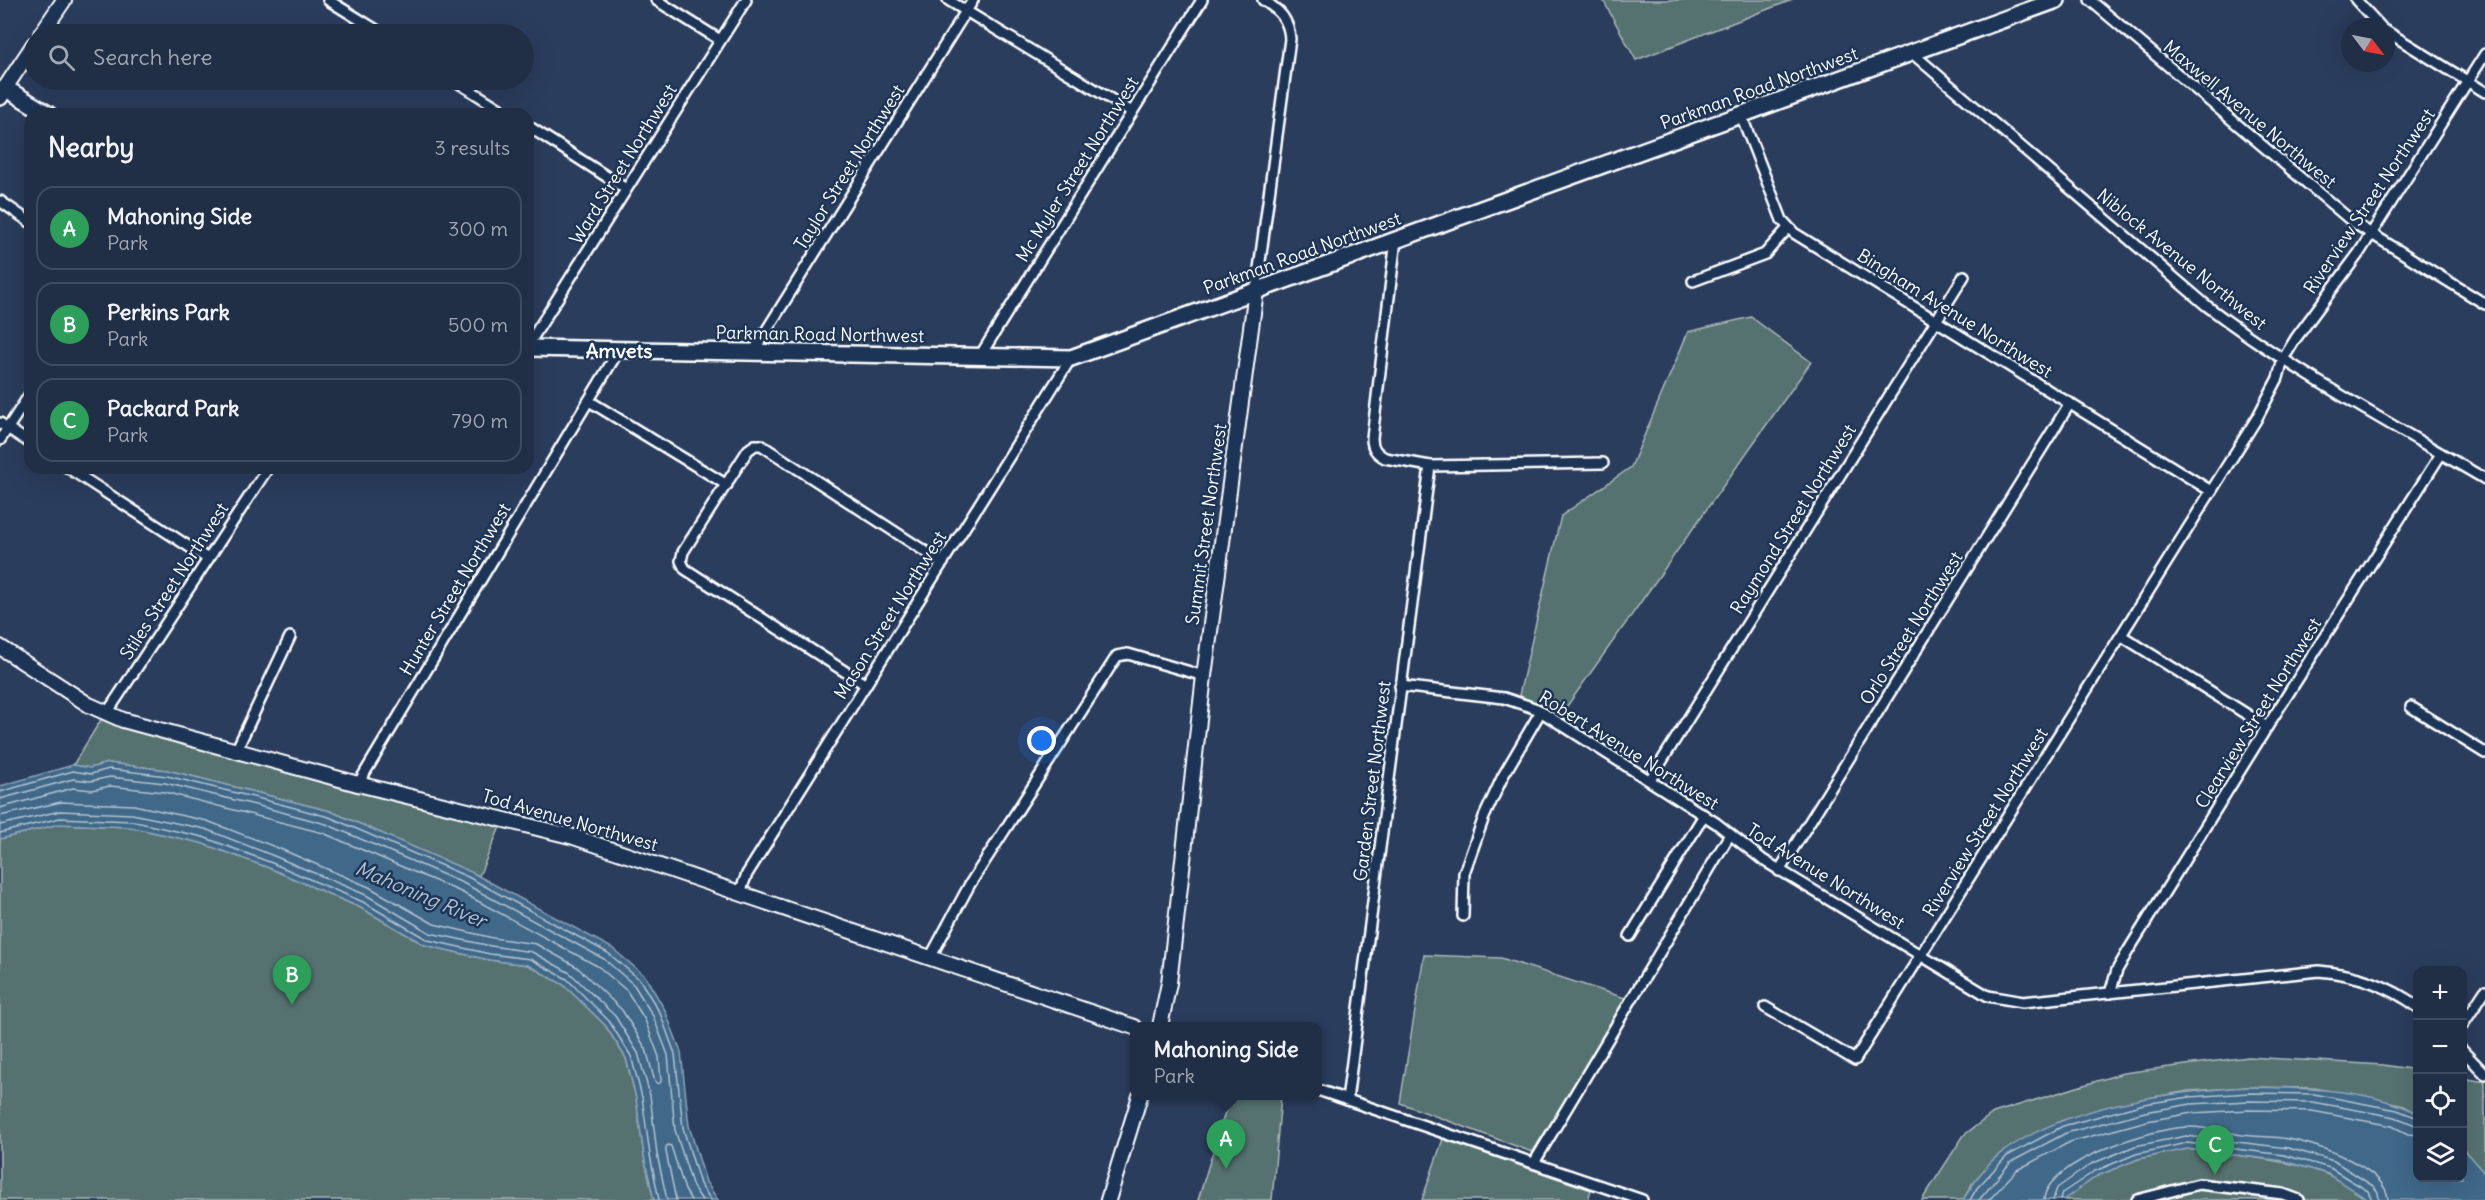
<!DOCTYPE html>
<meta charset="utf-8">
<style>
:root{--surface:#202e46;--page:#28364d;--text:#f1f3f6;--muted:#a2a8b3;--line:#3d4a5f;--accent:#ffd166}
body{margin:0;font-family:Delius,sans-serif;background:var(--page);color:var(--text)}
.controls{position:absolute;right:18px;bottom:18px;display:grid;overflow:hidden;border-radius:12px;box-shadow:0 6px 24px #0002}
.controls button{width:54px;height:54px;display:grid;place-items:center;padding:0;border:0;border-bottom:2px solid var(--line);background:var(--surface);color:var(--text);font:30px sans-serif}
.compass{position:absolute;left:2341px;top:18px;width:54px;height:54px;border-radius:50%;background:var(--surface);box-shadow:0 6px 24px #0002;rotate:122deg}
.you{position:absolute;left:1042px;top:741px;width:21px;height:21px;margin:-15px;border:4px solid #fff;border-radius:50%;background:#1a73e8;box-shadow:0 0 0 9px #1a73e833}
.badge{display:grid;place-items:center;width:39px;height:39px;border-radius:50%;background:var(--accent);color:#fff;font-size:20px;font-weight:700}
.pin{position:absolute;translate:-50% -50px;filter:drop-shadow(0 2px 3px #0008)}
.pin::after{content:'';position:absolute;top:32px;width:21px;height:18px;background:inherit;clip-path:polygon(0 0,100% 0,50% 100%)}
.popup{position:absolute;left:1130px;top:1022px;width:192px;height:78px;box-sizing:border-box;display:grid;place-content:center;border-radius:12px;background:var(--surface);filter:drop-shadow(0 2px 4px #0005);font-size:20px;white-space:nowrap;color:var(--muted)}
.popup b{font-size:22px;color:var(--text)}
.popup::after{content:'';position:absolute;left:50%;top:100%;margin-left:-12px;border:12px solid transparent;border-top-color:var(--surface)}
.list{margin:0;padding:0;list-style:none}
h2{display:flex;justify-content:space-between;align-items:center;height:78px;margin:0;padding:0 24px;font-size:26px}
h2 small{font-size:20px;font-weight:400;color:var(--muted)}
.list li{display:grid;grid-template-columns:39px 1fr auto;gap:18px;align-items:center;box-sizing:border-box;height:84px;margin:0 12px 12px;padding:0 12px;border:2px solid var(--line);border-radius:18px}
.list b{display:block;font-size:22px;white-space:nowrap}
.list p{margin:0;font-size:20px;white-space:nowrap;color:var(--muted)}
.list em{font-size:20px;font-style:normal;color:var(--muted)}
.icon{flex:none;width:33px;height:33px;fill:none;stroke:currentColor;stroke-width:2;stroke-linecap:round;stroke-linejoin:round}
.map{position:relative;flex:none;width:2485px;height:1200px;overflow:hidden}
.search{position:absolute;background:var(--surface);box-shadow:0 6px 24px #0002;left:24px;top:24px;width:510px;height:66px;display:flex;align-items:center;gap:15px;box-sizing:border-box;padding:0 21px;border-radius:33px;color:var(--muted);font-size:22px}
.panel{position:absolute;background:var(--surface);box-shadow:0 6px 24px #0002;left:24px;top:108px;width:510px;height:366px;border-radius:18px}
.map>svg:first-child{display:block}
.green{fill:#567270;stroke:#aab8b8;stroke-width:1.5}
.water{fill:#416889;stroke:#8da4b8;stroke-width:1.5}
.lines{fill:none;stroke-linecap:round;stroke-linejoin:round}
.shore{stroke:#b3c3d0;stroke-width:1.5}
.minor-casing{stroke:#fff;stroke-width:14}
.secondary-casing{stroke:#fff;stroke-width:18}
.primary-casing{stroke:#fff;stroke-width:20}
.minor{stroke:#1d3557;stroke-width:9}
.secondary{stroke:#1d3557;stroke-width:14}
.primary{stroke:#1d3557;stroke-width:15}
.labels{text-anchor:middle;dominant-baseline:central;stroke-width:5;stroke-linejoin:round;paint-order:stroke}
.street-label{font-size:18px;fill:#fff;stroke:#1d3557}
.neighbourhood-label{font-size:20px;font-weight:bold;fill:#fff;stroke:#1d3557}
.water-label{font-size:20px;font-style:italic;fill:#b3c3d0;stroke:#1d3557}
</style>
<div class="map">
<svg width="2485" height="1200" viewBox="0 0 2485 1200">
<rect width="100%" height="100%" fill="#2b3d5d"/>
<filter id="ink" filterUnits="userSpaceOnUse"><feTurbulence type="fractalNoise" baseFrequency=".0167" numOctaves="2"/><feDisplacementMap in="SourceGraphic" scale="12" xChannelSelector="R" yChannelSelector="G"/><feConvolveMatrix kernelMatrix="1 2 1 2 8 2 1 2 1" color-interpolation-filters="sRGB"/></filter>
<g filter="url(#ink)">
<g class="green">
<polygon points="1603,0 1792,0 1636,60"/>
<polygon points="1751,317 1811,362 1560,716 1519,695 1561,516 1631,467 1688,332"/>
<polygon points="102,718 116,725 500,827 479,876 330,811 167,770 108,763 90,768 73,765"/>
<polygon points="59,824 130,827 201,843 269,868 361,908 425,945 489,960 528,965 564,985 605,1025 626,1058 636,1098 644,1156 654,1200 0,1200 0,839"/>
<polygon points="1424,955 1501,958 1631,1000 1532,1152 1400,1103"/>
<polygon points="2248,1057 2383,1065 2417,1070 2417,1113 2400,1104 2314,1088 2248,1087 2189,1091 2142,1099 2061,1121 1972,1184 1963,1200 1922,1200 1964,1135 1993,1113 2123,1073"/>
<polygon points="2462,1078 2485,1082 2485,1174 2463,1149"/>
<polygon points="1230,1096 1281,1096 1272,1200 1198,1200"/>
<polygon points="1443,1139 1591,1190 1588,1200 1422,1200"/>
<path d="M2187,1149C2244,1158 2325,1158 2368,1200H2063L2097,1176L2138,1159Z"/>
</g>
<g class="water">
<polygon points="108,763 167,770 330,811 471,872 612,948 645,976 665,1010 681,1052 689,1126 706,1182 718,1200 654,1200 644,1156 636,1098 626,1058 605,1025 564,985 528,965 489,960 425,945 361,908 269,868 201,843 130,827 59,824 0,839 0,786 73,765 90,768"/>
<path d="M2248,1087C2303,1088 2368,1088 2417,1113L2418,1178H2462L2463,1149L2485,1174V1200H2368L2328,1174L2284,1161L2187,1149L2138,1159L2097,1176L2063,1200H1963C1973,1183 1987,1162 2004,1151C2071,1104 2168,1092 2248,1087Z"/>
</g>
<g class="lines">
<g class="shore">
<polyline points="0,792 73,771 91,774 109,769 167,776 261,799 329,817 468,877 608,953 640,980 660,1013 675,1054 683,1128 700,1184 711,1200"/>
<polyline points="0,799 73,779 91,781 110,777 165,783 259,806 326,824 465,884 604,959 634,985 653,1016 668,1055 675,1130 693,1187 702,1200"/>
<polyline points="0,808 73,788 92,790 110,786 164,792 323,833 461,892 599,967 627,991 645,1020 659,1057 661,1082 658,1084 655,1082 646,1049 622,1010 577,967 536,944 493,938 434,924 369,887 278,848 207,821 134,805 61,802 0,816"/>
<polyline points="0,825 60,811 132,814 205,829 274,856 366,895 430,933 491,946 532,952 570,973 615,1016 638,1053 650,1095 657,1154 667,1200"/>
<polyline points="0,833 60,818 131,821 203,837 272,863 363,902 428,940 490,954 530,959 567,979 609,1021 631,1056 642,1097 650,1155 659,1200"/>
<polyline points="676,1200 666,1152 666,1147 668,1145 671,1146 685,1190 691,1200"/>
<polyline points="1970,1200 1977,1188 2007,1156 2063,1126 2144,1104 2190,1097 2249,1093 2314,1094 2397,1110 2418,1118"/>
<polyline points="1979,1200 2011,1162 2066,1133 2145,1112 2191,1104 2249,1101 2313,1102 2395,1117 2418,1126"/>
<polyline points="1989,1200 2017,1170 2070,1142 2147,1121 2192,1113 2249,1110 2312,1111 2392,1126 2408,1134 2418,1135"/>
<path d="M2044,1200C2045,1162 2155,1127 2188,1127C2206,1127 2225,1132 2242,1135C2257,1137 2273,1136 2288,1139C2316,1144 2387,1167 2388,1200"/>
<polyline points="2053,1200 2057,1188 2091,1164 2135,1146 2186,1136 2288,1148 2334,1161 2373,1186 2378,1192 2379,1200"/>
<polyline points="2060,1200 2062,1193 2095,1171 2136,1154 2187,1143 2284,1155 2330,1168 2368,1191 2372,1200"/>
</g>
<g class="minor-casing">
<g id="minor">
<polyline points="328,0 383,34"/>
<polyline points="656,0 720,40"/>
<polyline points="948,0 1132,112"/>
<polyline points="2090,0 2354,223 2485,304"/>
<polyline points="2356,0 2381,27"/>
<polyline points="2386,31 2485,92"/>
<path d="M1912,53L2207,306C2294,372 2391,424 2485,479"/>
<polyline points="454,80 508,114"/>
<polyline points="1741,115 1782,220 1794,233 2211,491"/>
<polyline points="528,126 626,189"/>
<polyline points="0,201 30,222"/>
<path d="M1396,239L1372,438C1372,448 1376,453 1385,458L1430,466L1603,463"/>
<polyline points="1693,281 1765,254 1788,228"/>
<path d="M1256,291L1290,39C1289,19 1279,10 1263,0"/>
<polyline points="528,345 746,0"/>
<polyline points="753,352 973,0"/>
<polyline points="980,356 1202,0"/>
<polyline points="589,401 727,485"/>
<polyline points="0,423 30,443"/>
<polyline points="0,440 30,394"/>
<polyline points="68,468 208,559"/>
<polyline points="2122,636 2267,727"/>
<polyline points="866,685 685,569 681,561 683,552 748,450 755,445 761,445 943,563"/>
<path d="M1400,686L1504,698L1537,709L1716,823L1763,860L1988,996L2023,1002L2319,971C2355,974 2388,985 2418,1007"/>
<polyline points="2411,707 2485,753"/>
<polyline points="107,713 268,468"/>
<polyline points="236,751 290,637"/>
<polyline points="1650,780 1964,276"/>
<polyline points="358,784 619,350"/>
<polyline points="1779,871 2070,403"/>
<polyline points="740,892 747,874 1071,358"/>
<polyline points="1463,916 1464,873 1484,817 1503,776 1541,711"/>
<polyline points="1630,936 1704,815"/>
<polyline points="930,958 970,884 1117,656 1128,654 1204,676"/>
<polyline points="2110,993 2117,970 2128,951 2267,727 2441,454"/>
<polyline points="1765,1007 1855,1060 2257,418 2278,378 2283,359 2296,338 2359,253 2485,54"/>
<polyline points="2462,1026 2485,991"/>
<polyline points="2462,1050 2485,1074"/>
<polyline points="1318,1090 1642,1200"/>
<polyline points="1347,1100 1430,466"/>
<polyline points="1534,1163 1729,836"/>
<polyline points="2137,1200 2199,1184 2283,1194 2299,1200"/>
</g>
</g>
<g class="secondary-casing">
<g id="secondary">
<polyline points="41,34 64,0"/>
<polyline points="5,88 34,44"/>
<polyline points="0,647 89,705 123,720 358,784 574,837 1134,1027"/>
<polyline points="1160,1026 1169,983 1204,676 1256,291"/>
<polyline points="1108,1200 1140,1096"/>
</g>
</g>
<g class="primary-casing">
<g id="primary">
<polyline points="0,97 5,88 48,114"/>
<polyline points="528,348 1071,358 2057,0"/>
</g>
</g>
<use href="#minor" class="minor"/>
<use href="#secondary" class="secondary"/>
<use href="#primary" class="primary"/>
</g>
</g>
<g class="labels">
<g class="street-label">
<text transform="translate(1759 88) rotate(-20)">Parkman Road Northwest</text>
<text transform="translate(2250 114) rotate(40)">Maxwell Avenue Northwest</text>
<text transform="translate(623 164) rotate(-58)">Ward Street Northwest</text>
<text transform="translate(849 167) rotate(-58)">Taylor Street Northwest</text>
<text transform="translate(1077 169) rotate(-58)">Mc Myler Street Northwest</text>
<text transform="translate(2369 201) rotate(-56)">Riverview Street Northwest</text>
<text transform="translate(1302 253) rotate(-20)">Parkman Road Northwest</text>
<text transform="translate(2182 259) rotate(39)">Niblock Avenue Northwest</text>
<text transform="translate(1955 313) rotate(32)">Bingham Avenue Northwest</text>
<text transform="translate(820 334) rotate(1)">Parkman Road Northwest</text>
<text transform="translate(1793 519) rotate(-58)">Raymond Street Northwest</text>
<text transform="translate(1206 524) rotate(-82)">Summit Street Northwest</text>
<text transform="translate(174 581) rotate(-57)">Stiles Street Northwest</text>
<text transform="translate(455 589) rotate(-59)">Hunter Street Northwest</text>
<text transform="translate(890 615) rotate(-58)">Mason Street Northwest</text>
<text transform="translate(1911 628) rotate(-58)">Orlo Street Northwest</text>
<text transform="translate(2258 713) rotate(-58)">Clearview Street Northwest</text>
<text transform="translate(1629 750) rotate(32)">Robert Avenue Northwest</text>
<text transform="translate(1372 781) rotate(-83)">Garden Street Northwest</text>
<text transform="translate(570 820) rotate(16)">Tod Avenue Northwest</text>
<text transform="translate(1985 822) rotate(-58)">Riverview Street Northwest</text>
<text transform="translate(1826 876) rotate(32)">Tod Avenue Northwest</text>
</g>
<g class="neighbourhood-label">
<text x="619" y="350">Amvets</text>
</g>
<g class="water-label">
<text transform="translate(421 894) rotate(23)">Mahoning River</text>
</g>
</g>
</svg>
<div class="controls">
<button>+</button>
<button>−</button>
<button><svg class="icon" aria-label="locate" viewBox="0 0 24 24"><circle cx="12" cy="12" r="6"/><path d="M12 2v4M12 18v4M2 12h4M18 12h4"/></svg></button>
<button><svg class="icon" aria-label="layers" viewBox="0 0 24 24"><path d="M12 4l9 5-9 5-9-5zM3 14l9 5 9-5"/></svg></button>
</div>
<svg class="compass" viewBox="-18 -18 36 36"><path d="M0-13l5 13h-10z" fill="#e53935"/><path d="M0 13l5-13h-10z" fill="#a2a8b3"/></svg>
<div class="you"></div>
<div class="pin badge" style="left:1226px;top:1169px;background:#2e9e5b">A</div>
<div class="popup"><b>Mahoning Side</b>Park</div>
<div class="pin badge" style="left:292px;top:1005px;background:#2e9e5b">B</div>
<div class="pin badge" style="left:2215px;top:1175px;background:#2e9e5b">C</div>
<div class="search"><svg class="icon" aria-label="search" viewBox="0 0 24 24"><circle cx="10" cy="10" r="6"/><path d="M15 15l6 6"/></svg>Search here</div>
<section class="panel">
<h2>Nearby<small>3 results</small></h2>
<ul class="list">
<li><span class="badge" style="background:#2e9e5b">A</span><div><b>Mahoning Side</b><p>Park</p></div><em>300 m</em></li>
<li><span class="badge" style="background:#2e9e5b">B</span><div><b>Perkins Park</b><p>Park</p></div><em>500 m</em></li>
<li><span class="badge" style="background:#2e9e5b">C</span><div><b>Packard Park</b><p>Park</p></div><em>790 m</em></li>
</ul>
</section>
</div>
